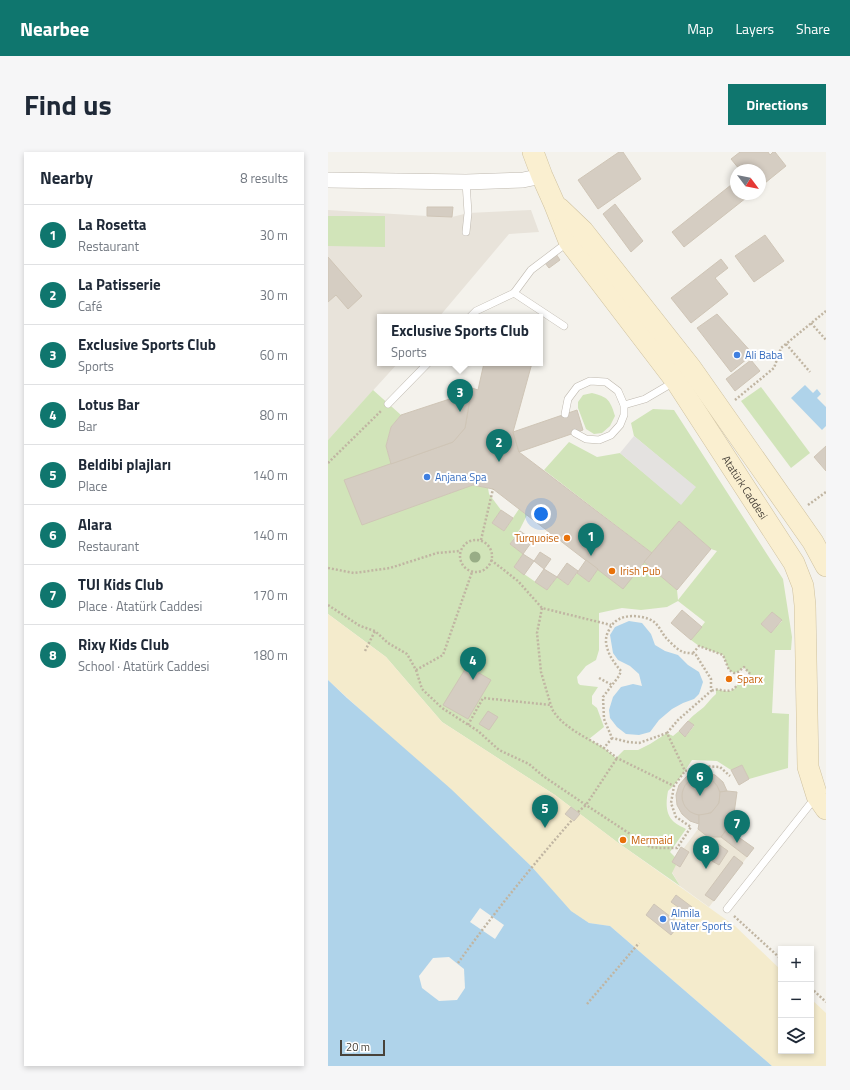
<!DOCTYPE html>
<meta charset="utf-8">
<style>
:root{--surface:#fff;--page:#f6f6f7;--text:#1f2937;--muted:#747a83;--line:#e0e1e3;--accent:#0f766e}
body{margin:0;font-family:"Titillium Web",sans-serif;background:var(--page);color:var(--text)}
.controls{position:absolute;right:12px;bottom:12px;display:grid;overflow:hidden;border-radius:0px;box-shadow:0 2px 6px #0003}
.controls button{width:36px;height:36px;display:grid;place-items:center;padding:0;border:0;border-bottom:1px solid var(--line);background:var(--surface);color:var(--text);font:20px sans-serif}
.compass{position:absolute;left:402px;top:12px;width:36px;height:36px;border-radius:50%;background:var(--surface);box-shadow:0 2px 6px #0003;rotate:122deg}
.scale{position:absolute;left:12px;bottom:10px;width:45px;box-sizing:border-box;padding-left:4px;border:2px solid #48423a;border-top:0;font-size:11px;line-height:14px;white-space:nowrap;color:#48423a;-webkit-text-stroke:3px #fff;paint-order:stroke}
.you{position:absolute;left:213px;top:362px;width:14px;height:14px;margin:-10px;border:3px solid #fff;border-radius:50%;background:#1a73e8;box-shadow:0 0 0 6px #1a73e833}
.badge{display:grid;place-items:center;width:26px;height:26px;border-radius:50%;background:var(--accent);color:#fff;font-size:13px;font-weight:700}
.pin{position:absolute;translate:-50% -33px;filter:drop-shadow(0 1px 2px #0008)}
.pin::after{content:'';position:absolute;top:21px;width:14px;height:12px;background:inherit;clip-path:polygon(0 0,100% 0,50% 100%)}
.popup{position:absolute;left:49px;top:162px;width:166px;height:52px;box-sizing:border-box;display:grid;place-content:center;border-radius:0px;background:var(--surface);filter:drop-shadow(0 1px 3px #0005);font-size:13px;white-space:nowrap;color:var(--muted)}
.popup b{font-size:15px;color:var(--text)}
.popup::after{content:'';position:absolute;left:50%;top:100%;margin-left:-8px;border:8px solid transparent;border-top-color:var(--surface)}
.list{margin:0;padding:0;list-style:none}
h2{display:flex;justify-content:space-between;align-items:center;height:52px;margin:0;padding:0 16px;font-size:17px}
h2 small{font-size:13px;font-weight:400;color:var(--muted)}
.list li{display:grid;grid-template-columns:26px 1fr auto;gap:12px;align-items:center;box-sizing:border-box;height:60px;padding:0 16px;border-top:1px solid var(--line)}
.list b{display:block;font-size:15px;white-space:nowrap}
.list p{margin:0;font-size:13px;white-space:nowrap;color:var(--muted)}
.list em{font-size:13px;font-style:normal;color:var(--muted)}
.icon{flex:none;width:22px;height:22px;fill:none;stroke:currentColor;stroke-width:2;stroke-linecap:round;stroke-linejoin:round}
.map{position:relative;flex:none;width:498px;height:914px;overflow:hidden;border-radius:0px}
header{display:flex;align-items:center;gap:24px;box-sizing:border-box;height:56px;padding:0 20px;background:var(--accent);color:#fff}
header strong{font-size:19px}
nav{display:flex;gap:22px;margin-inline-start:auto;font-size:14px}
.intro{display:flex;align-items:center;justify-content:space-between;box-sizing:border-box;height:96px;padding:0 24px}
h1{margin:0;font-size:28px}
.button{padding:10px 18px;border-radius:0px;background:var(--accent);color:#fff;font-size:14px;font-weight:700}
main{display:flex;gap:24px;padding:0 24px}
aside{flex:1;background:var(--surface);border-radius:0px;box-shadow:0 2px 6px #0003}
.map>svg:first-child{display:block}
.residential{fill:#e8e3da}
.education{fill:#ece6d7}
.green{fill:#d1e4b9;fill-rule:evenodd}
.sand{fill:#f4ebcc}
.parking{fill:#e4e2e0}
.water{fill:#afd3ea}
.pier{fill:#f4f2ec}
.building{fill:#d5cdc2;stroke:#cfc5b6}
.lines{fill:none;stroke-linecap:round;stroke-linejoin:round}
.lane-casing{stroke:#bfb9af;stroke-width:8}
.street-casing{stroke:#bfb9af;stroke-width:16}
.secondary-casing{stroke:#cfc2a0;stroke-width:22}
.path{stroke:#c0b5a2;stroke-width:2.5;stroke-dasharray:2 2;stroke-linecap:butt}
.lane{stroke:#fff;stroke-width:7}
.street{stroke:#fff;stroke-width:15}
.secondary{stroke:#faefd0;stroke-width:21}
.tree{fill:#98ad86}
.shop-dot{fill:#3f7fe0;stroke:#fff;stroke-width:1.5}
.food-dot{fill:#e8710a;stroke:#fff;stroke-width:1.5}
.labels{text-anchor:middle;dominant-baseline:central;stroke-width:4;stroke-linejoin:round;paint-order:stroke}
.shop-label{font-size:11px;fill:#366cbe;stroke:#fff;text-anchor:start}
.street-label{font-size:11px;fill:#48423a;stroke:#fff}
.food-label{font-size:11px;fill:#c56008;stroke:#fff;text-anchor:start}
</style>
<header>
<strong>Nearbee</strong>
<nav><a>Map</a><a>Layers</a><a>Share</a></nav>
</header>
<div class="intro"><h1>Find us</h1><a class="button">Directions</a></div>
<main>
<aside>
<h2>Nearby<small>8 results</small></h2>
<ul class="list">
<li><span class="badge">1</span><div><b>La Rosetta</b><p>Restaurant</p></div><em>30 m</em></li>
<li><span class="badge">2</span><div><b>La Patisserie</b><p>Café</p></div><em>30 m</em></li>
<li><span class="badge">3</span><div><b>Exclusive Sports Club</b><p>Sports</p></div><em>60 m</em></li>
<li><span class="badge">4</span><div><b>Lotus Bar</b><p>Bar</p></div><em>80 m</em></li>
<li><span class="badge">5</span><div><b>Beldibi plajları</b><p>Place</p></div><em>140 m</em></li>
<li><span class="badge">6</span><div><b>Alara</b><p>Restaurant</p></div><em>140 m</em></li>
<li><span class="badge">7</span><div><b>TUI Kids Club</b><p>Place · Atatürk Caddesi</p></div><em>170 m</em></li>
<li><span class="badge">8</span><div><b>Rixy Kids Club</b><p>School · Atatürk Caddesi</p></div><em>180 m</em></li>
</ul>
</aside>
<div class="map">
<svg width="498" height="914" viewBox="0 0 498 914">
<rect width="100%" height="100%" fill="#f4f2ec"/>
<polygon class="residential" points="0,58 99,64 124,65 140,61 203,58 211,80 181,82 111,165 52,165 52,211 70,211 0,288"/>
<polygon class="education" points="370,677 380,685 393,685 399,677 426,696 381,755 352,734 344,720 344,710 353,695 356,696"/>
<g class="green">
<polygon points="0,64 57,64 57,95 0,94"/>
<polygon points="433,235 482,301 463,316 413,249"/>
<path d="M45,238L73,263L63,275L58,294L63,312L34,372L145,333L160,336L161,342L173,358L164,371L176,379L191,357L199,363L192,377L182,392L195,402L186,415L219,438L229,425L240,433L249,421L261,430L270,417L316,410L349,438L350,448L389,399L383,397L351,369L324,401L216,318L241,290L269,305L292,301L353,352L367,335L306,284L303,271L325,257L346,258L455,427L464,485L463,498H447L444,561L461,562L460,616L421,627L414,613L403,618L389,609L364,608C357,619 350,630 340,639C338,650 337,662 346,670C349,673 355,675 358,677L342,700L347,705L344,710L348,713L344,721L352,734L289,690L227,643L114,570L58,505L0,462V288ZM350,449L377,470L363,488L371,494L395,503L401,518L406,521L410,520L416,515L422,523V527L419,529C407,527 411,537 402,539C398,540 392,538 388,537V542C383,546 380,551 376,555C370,560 365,563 360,569L366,574L358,584L351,579L345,584L339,581L322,592L310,598H296L288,606L276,596L261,587L276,575L269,556L264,552V544L270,535L252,533L250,531L249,525L258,514L268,508L271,498V461L294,456L313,458L339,455ZM444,460L454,469L443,481L433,472Z"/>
<path d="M264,241C280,245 282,248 287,264L282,274L274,281L266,282L258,277L250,256V250L255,243Z"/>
</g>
<polygon class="sand" points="0,462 58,505 114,570 227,643 289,690 407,774 453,818 453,899 483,899 483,847 498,861 498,914 444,914 282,774 261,771 243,760 204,715 0,528"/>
<polygon class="parking" points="306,284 368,335 353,353 292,301"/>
<g class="water">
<polygon points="477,233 485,241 489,237 493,242 489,246 498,255 498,274 494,278 463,246"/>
<polygon points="301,469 314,471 323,482 327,493 337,499 350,503 360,513 371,520 375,530 371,542 366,547 355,551 344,557 331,568 322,580 311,583 298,582 289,575 282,566 281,558 285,545 293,535 305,532 314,534 311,522 302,514 290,508 285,501 282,483 287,475"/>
<polygon points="0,528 19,546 123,637 204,715 243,759 261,771 282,774 444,914 0,914"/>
</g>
<g class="pier">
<polygon points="152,756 176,773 167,787 142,770"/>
<polygon points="121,805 136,817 137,836 129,848 111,849 94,836 91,824 105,806"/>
</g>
<g class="building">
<polygon points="291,0 295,0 313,27 270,57 250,28"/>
<polygon points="412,0 440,0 442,3 445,0 447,0 458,14 432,35 432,18 412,18 403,7"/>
<polygon points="408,29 408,42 423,42 356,95 344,80"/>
<polygon points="287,52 315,89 303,100 275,62"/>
<polygon points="99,55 125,55 124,65 99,64"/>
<polygon points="437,83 456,109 426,130 407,104"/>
<polygon points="228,102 232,108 221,116 217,111"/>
<polygon points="0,105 34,144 20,157 8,143 0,150"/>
<polygon points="393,107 400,116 387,126 400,142 363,171 343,146"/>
<polygon points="389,162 425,202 403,220 369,176"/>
<polygon points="423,208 432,219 407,239 398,227"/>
<polygon points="156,211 204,211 185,280 191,300 324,401 295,437 165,337 145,333 34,373 16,328 125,290 137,276 144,236 150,238"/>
<polygon points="143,240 137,276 125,290 63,312 58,294 63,275 73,263"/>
<polygon points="249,258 255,278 191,300 185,280"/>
<polygon points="498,294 498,319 486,305"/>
<polygon points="173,358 185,366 176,379 164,371"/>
<polygon points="351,369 383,397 349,438 316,410"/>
<polygon points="192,379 205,388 195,402 182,392"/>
<polygon points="212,400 223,407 216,417 206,409"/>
<polygon points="195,402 206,409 196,423 186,415"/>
<polygon points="258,408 270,417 261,430 249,421"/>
<polygon points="239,411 250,419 240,433 229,425"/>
<polygon points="216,417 229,425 219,438 207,430"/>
<polygon points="354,458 374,475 363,488 343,471"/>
<polygon points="444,460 454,468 443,481 433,472"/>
<polygon points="139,514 163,528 140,567 115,553"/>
<polygon points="160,559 170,565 161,578 151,572"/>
<polygon points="360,569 366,573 357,585 351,579"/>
<polygon points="414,613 421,627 411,633 403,618"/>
<polygon points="367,620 377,620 387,623 395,630 399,639 392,640 386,630 375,625 364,628 356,637 355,648 361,659 371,663 371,672 362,669 354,662 349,653 348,643 351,633 358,625"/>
<circle cx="373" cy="644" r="19"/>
<polygon points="399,639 409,640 405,669 393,685 380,685 370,677 371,672 371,663 383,661 391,651 392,640"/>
<polygon points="243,655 252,662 246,669 237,662"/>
<polygon points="399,677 426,696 419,705 393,685"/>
<polygon points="386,689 400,699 391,713 384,709 388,703 380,697"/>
<polygon points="353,695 361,700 352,715 344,710"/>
<polygon points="380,697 388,703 384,709 380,706 381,704 378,701"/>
<polygon points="406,704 415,711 386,749 377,743"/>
<polygon points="348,743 364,755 360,762 343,750"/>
<polygon points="326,752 352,772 343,783 318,763"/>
</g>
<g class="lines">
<g class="lane-casing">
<g id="lane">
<polyline points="138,80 140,61 138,30"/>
<polyline points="186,141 236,174"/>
<polyline points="142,165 148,159 186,141 203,118 240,90"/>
<polyline points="60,252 100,211"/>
<polyline points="296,253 317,247 346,230"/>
<polyline points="237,262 240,247 249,235 262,229 278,230 290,239 296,253 296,263 292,273 283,283 271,288 258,287 247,281"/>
<polyline points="399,757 487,646"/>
</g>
</g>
<g class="street-casing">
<polyline id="street" points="0,28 138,30 195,28 214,24"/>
</g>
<g class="secondary-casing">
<g id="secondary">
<path id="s1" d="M205,0L214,24L226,51L241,89L348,229L466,411L475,434L477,453L480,615L489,644L498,657"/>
<polyline points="231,56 255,79 363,216 485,390 498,414"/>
</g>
</g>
<g class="path">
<polyline points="483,171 498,188"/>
<polyline points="458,192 482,220"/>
<polyline points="407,248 446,216 453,196 498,159"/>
<polyline points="0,311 54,258"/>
<polyline points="480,353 498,340"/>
<polyline points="153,388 165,337"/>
<circle cx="148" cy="404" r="16"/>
<polyline points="163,408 190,429 214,456 283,473"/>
<polyline points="0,416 26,421 62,416 109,401 132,399"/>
<polyline points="0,453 32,474 47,479 60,491 79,502 88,518 115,503 144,420"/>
<path d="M214,456L209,481L213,520L224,557C234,575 259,586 276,596"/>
<polyline points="37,499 47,479"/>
<path d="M365,501L371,494L395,503L401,518L406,521L410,520L416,515L423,523L422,526L419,529C407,527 411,536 403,538C396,541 391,535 383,539"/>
<polyline points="88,518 94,537 114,556 150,579 171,598 201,612 215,624 258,653 322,695 331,696 349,696 363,675 348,665 343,651 346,634 357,619"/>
<polyline points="271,526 284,533"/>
<polyline points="140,573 155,546 223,553"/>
<path d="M339,581L350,568L383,539V527L368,503C363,500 358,502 353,499C349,497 343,491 339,487C333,481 331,471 321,467C307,462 288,462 281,478C278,483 277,489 279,495C281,504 287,512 293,519L291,524L275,545L276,567L284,586L300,590L311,591L339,581L357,619L373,614L392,615L402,624"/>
<polyline points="284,586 276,596 289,606 346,634"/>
<polyline points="250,660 258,653 289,606"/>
<polyline points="406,764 453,807"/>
<path d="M130,811C165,762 204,714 244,668"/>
<polyline points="483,836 498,850"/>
<polyline points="259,852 311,791"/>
</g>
<use href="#lane" class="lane"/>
<use href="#street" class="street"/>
<use href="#secondary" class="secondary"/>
</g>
<g class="tree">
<circle cx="147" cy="405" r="5.5"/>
<circle cx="378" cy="704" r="5.5"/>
</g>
<g class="shop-dot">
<circle cx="409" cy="203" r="4"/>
<circle cx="99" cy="325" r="4"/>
<circle cx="335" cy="767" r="4"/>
</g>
<g class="food-dot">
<circle cx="239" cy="386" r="4"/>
<circle cx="284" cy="419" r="4"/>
<circle cx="401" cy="527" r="4"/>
<circle cx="295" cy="688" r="4"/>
</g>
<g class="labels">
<g class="shop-label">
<text x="417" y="203">Ali Baba</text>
<text x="107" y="325">Anjana Spa</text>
<text x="343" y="761">Almila<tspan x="343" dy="13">Water Sports</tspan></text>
</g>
<g class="street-label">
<text stroke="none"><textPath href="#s1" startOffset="399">Atatürk Caddesi</textPath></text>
</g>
<g class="food-label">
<text x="231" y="386" text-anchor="end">Turquoise</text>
<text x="292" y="419">Irish Pub</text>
<text x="409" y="527">Sparx</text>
<text x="303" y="688">Mermaid</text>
</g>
</g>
</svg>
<div class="controls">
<button>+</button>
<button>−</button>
<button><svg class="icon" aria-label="layers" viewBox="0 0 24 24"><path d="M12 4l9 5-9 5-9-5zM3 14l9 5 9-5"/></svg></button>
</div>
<svg class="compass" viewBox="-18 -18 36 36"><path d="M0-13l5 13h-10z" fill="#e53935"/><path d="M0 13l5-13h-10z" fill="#747a83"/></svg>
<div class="scale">20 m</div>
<div class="you"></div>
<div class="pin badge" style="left:263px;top:404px">1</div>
<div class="pin badge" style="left:171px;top:310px">2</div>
<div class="pin badge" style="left:132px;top:260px">3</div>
<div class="popup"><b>Exclusive Sports Club</b>Sports</div>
<div class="pin badge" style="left:145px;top:528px">4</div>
<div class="pin badge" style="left:217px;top:676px">5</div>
<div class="pin badge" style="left:372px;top:644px">6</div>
<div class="pin badge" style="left:409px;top:691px">7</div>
<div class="pin badge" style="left:378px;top:717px">8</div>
</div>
</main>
